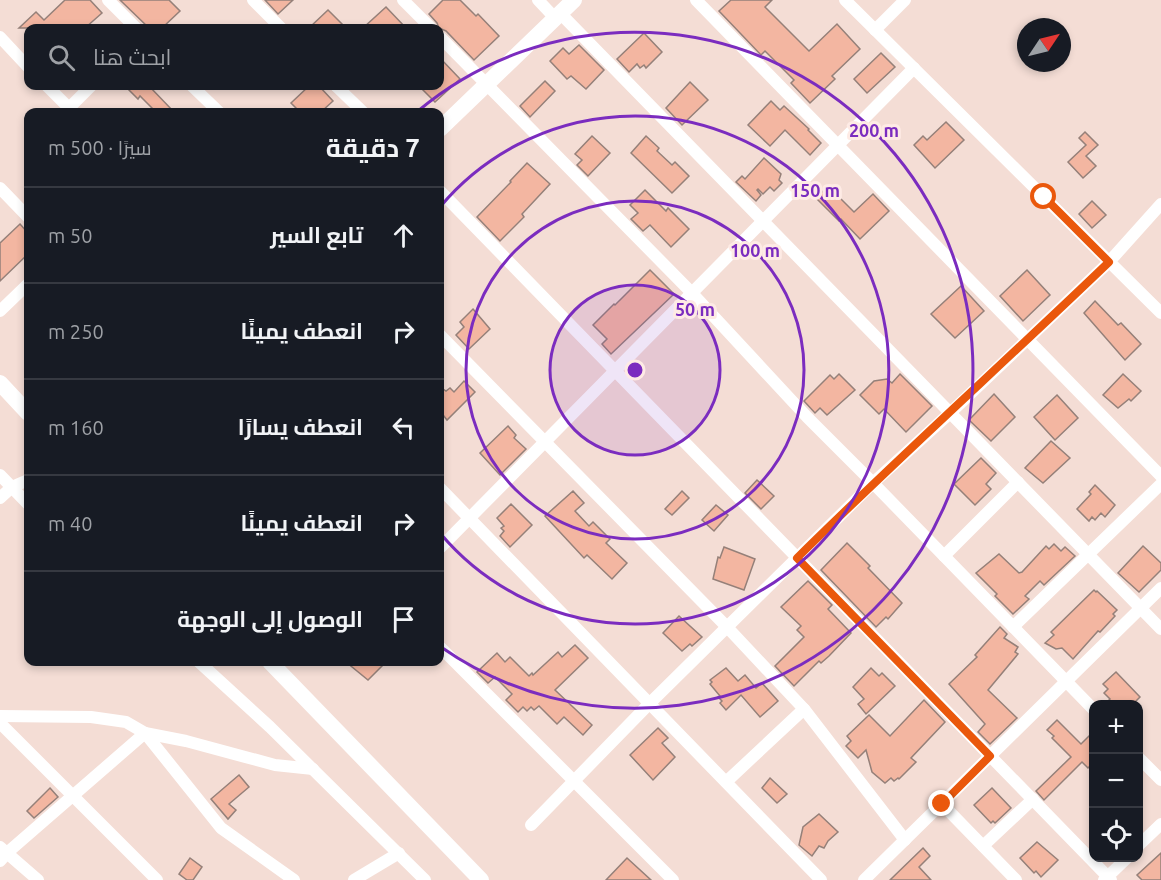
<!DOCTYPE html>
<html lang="ar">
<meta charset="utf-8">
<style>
:root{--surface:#171b24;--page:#242831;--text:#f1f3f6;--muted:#9ea1a6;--line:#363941}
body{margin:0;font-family:Ubuntu,Cairo,sans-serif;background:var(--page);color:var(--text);direction:rtl}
.controls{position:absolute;right:18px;bottom:18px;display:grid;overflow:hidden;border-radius:12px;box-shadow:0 3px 9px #0003}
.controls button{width:54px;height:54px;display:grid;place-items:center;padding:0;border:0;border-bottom:2px solid var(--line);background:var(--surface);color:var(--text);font:30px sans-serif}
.compass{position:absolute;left:1017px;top:18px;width:54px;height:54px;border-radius:50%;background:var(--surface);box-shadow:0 3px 9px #0003;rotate:55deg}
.stop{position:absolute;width:18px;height:18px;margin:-14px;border:4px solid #ea580c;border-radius:50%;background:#fff}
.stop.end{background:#ea580c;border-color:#fff;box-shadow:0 2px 6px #0008}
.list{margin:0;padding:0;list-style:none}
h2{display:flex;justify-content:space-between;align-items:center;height:78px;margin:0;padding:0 24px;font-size:26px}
h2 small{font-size:20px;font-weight:400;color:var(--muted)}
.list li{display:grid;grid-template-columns:39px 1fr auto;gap:18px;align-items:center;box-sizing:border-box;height:96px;padding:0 24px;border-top:2px solid var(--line)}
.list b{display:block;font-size:22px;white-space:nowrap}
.list em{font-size:20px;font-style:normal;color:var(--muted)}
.icon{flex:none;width:33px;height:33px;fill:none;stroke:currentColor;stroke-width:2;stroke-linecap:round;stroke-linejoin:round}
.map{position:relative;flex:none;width:1161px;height:880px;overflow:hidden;direction:ltr}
.search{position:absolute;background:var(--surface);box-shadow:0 3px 9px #0003;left:24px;top:24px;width:420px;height:66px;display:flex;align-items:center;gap:15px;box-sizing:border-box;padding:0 21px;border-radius:12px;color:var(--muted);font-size:22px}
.panel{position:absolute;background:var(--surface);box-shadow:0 3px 9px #0003;left:24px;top:108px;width:420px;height:558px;border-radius:12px;direction:rtl}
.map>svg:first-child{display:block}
.building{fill:#f3b6a1;stroke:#958079;stroke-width:1.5}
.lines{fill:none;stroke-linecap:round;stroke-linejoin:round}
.street{stroke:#fff;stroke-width:12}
.secondary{stroke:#fff;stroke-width:16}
.route{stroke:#ea580c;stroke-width:8}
.ring{fill:none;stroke:#7b2cbf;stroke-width:3}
.centre{fill:#7b2cbf;stroke:#feebe5;stroke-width:3}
.ring-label{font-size:18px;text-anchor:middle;font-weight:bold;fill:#7b2cbf;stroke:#feebe5;stroke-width:6;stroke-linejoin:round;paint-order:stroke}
</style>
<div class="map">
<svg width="1161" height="880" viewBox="0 0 1161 880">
<rect width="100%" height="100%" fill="#f4ddd5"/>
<g class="building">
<polygon points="65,0 90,0 102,13 85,28 19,28 36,12 44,20"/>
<polygon points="120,0 169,0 180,11 162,28 149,28"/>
<polygon points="265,0 293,0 278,14"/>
<polygon points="443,0 460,0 476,16 478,14 499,36 474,60 446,31 439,28 437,23 429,14"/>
<polygon points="731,0 772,0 765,7 809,51 837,24 860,49 832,76 835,79 810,103 791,83 794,80 765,51 761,55 719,11"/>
<polygon points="386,7 406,28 363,28"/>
<polygon points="328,10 346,28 309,28"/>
<polygon points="644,33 662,52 646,68 644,65 640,68 637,64 629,72 617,59"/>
<polygon points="579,45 604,70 586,89 571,76 567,79 550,61 563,48 569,54"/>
<polygon points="881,53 895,67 867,93 854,79"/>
<polygon points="440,58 460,79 435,102 419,86 440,86"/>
<polygon points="545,81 555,91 530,117 520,106"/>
<polygon points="690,82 708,100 682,125 666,108"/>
<polygon points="125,86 149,86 174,112 156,112 140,96 138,99"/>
<polygon points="309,86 319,86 333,101 321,112 300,112 291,103"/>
<polygon points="771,101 780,110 784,106 809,129 808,130 821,143 810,155 785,130 770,146 748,125"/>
<polygon points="946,122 964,140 935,168 914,145 923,136 927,140"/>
<polygon points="1085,132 1098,145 1086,156 1096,166 1083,178 1068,162 1086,145 1079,138"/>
<polygon points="592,136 610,153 588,176 577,165 582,160 575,154"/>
<polygon points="646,136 659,148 657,151 672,165 675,162 689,176 672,193 631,153"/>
<polygon points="764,158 781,174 779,180 782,183 774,191 770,187 763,194 758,189 757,190 761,195 756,201 736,182 742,176 745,179"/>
<polygon points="527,163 550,184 522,214 524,217 500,241 477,217 511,182 510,181"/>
<polygon points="828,186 854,212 873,194 889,211 860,239 841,219 839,221 816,198"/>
<polygon points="645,190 666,211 668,208 689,229 671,247 650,225 643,231 631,219 638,213 630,205"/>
<polygon points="1092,201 1106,215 1092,228 1079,214"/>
<polygon points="20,224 28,233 28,254 0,281 0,243"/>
<polygon points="650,270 674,294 611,354 602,344 607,339 593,325 614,304 615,305"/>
<polygon points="1027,270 1050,295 1023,321 1000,296"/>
<polygon points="961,286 984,311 955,338 931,314"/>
<polygon points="1095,301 1118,325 1121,323 1141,344 1125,360 1084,313"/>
<polygon points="473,309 490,329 469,349 456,335 464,327 460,322"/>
<polygon points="839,374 855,390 827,415 820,408 815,413 804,401 830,375 834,379"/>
<polygon points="900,374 932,406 906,432 884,409 879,414 860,395 874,381 887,379 892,383"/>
<polygon points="1123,374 1141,391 1131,401 1129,399 1118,408 1103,395"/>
<polygon points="464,381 475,392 447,420 440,411 440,393 443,389 446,391 450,388 454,392"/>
<polygon points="994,394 1015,417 991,441 969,420"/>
<polygon points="1057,395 1078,418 1055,440 1034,417"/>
<polygon points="508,426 516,435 514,438 526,449 500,475 480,453"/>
<polygon points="1051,441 1070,458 1043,483 1025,468"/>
<polygon points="981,458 996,473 986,484 991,489 975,505 954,484"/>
<polygon points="757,480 774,496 761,509 745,493"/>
<polygon points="1095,485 1115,505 1105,517 1101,513 1095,520 1092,517 1089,521 1077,509 1091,494 1089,492"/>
<polygon points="573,491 584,503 575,511 589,526 593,522 610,539 606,543 627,563 612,579 587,555 584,558 545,516"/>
<polygon points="682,491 689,498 672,515 665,509"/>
<polygon points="511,504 532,525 510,547 500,536 504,531 501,528 504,526 497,518"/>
<polygon points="716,505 728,515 714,531 702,520"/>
<polygon points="847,543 870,566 868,568 902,603 888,619 886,617 876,627 821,570"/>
<polygon points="1054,544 1061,551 1065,547 1075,556 1044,585 1040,581 1025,596 1029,599 1013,614 995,596 997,594 976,573 999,554 1019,573 1022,572 1046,546 1049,549"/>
<polygon points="1143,546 1161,563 1161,570 1139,592 1118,573"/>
<polygon points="724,547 755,559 744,590 713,579 718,557 720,558"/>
<polygon points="808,581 832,605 828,609 851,633 829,656 821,663 819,661 794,686 775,666 804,637 797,630 801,626 781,607"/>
<polygon points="1094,590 1096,592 1097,591 1117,610 1113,614 1115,616 1100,632 1098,631 1073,659 1062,648 1056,649 1045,643 1054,635 1051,632"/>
<polygon points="679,616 702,637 692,646 690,644 682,651 663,633"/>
<polygon points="1000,627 1007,634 1004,638 1018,647 1015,652 1018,654 988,690 1017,718 990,744 978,732 985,724 949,684 977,657 975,655"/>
<polygon points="575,645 588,658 555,690 592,725 583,735 564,717 557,724 539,706 534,710 531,707 527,711 523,707 518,712 506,700 512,694 495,677 488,683 477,672 497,653 505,662 510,657 529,676 532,673 533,675 558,652 562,657"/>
<polygon points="346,662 386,662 368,680"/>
<polygon points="726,668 738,681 745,675 756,688 762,683 778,701 760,717 741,695 726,710 720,703 722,701 718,697 720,696 710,684 712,682 710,680"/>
<polygon points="871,668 879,676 882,673 895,686 866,714 858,704 864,699 853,687"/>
<polygon points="1116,672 1140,697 1132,705 1104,705 1110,699 1104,693 1108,689 1103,684"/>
<polygon points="924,700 945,722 911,758 916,762 899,779 898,778 894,781 891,778 885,783 872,772 866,750 858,758 846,746 851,741 847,736 869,715 890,736"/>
<polygon points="1057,720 1081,744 1094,731 1094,762 1088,768 1082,762 1044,800 1036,791 1071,757 1052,738 1054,736 1047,730"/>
<polygon points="658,728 668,738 662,743 675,757 653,780 630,755"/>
<polygon points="239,775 249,787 229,804 236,810 228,819 211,799"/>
<polygon points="770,778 787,794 777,803 762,788"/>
<polygon points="50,788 58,797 34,818 27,811"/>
<polygon points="992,788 1011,808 995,823 993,821 991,823 974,805"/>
<polygon points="819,814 838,832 828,841 824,848 819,846 812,856 799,845 803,827"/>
<polygon points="1037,842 1058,860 1041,877 1036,871 1034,873 1020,858"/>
<polygon points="923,848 930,856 919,867 931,880 890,880"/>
<polygon points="1161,853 1161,880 1142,880 1137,875"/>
<polygon points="190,858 202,867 193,880 187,880 179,874"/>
<polygon points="627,858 651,880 606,880"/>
</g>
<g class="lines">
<g class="street">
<polyline points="108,0 136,28"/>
<polyline points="253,0 281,28"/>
<polyline points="403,0 431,28"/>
<polyline points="538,0 555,18"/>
<polyline points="696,0 1161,476"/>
<polyline points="845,0 1161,313"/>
<polyline points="560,13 1161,629"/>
<polyline points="875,30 905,0"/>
<polyline points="0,37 28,67"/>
<polyline points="440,37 692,293 807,417 873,483 1094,710"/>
<polyline points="47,86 73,112"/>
<polyline points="192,86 219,112"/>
<polyline points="336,86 363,112"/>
<polyline points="69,108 91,86"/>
<polyline points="0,188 28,217"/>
<polyline points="440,191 1111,880"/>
<polyline points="0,311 28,284"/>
<polyline points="440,335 727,627 804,709 905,840"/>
<polyline points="0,475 28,504"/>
<polyline points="440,488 821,880"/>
<polyline points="0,498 12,487 28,480"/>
<polyline points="440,548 914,68"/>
<polyline points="944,556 1018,482"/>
<polyline points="1013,627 1161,484"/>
<polyline points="440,647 673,880"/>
<polyline points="199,662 270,727 425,880"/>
<polyline points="0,716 91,717 126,722 145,733 186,741 275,765 313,769"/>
<polyline points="0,723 157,880"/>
<polyline points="1138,757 1161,780"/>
<polyline points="726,782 804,709"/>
<polyline points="942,804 1016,880"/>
<polyline points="531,825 649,704 873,483 950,413 1109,262 1161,204"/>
<polyline points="983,846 1033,799"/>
<polyline points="1138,846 1161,824"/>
<polyline points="0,847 38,880"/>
<polyline points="0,861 8,852 145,733 221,828 294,880"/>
<polyline points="354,880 399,853"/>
<polyline points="864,880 1161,588"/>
<polyline points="1104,880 1127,858"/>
</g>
<g class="secondary">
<polyline points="440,129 574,0"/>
<polyline points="0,383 28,413"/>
<polyline points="270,662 481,880"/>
</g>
</g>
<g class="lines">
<path class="route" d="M942,804L990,756L797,558C899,457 1006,361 1109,262L1044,197"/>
</g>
<circle cx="635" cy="370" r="85" fill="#7b2cbf" fill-opacity=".12"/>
<g class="ring">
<circle cx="635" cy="370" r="85"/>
<circle cx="635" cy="370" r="169"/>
<path d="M440 207A254 254 0 1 1 440 533"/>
<path d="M418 111A338 338 0 1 1 441 647"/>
</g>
<circle cx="635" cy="370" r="9" class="centre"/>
<g class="ring-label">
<text x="874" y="137">200 m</text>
<text x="815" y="197">150 m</text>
<text x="755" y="257">100 m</text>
<text x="695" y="316">50 m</text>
</g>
</svg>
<div class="controls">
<button>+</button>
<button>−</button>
<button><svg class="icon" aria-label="locate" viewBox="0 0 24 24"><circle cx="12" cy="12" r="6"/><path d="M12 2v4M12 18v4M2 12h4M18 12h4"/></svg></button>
</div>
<svg class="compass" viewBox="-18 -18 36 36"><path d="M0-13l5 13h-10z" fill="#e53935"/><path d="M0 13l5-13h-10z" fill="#9ea1a6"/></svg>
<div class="stop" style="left:1044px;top:197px"></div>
<div class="stop end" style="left:942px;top:804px"></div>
<div class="search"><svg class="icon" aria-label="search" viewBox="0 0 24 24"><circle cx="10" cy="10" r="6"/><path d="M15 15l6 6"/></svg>ابحث هنا</div>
<section class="panel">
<h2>7 دقيقة<small>سيرًا · 500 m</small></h2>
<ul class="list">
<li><svg class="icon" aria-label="ahead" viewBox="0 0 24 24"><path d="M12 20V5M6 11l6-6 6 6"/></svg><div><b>تابع السير</b></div><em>50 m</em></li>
<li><svg class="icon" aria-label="right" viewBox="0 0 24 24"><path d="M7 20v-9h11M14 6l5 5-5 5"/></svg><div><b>انعطف يمينًا</b></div><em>250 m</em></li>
<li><svg class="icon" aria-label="left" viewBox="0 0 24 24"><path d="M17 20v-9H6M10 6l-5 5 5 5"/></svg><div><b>انعطف يسارًا</b></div><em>160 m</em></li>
<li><svg class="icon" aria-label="right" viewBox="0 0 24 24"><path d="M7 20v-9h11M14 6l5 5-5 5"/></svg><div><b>انعطف يمينًا</b></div><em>40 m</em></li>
<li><svg class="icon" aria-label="arrive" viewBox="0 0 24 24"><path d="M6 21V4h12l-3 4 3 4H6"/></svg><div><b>الوصول إلى الوجهة</b></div></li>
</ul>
</section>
</div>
